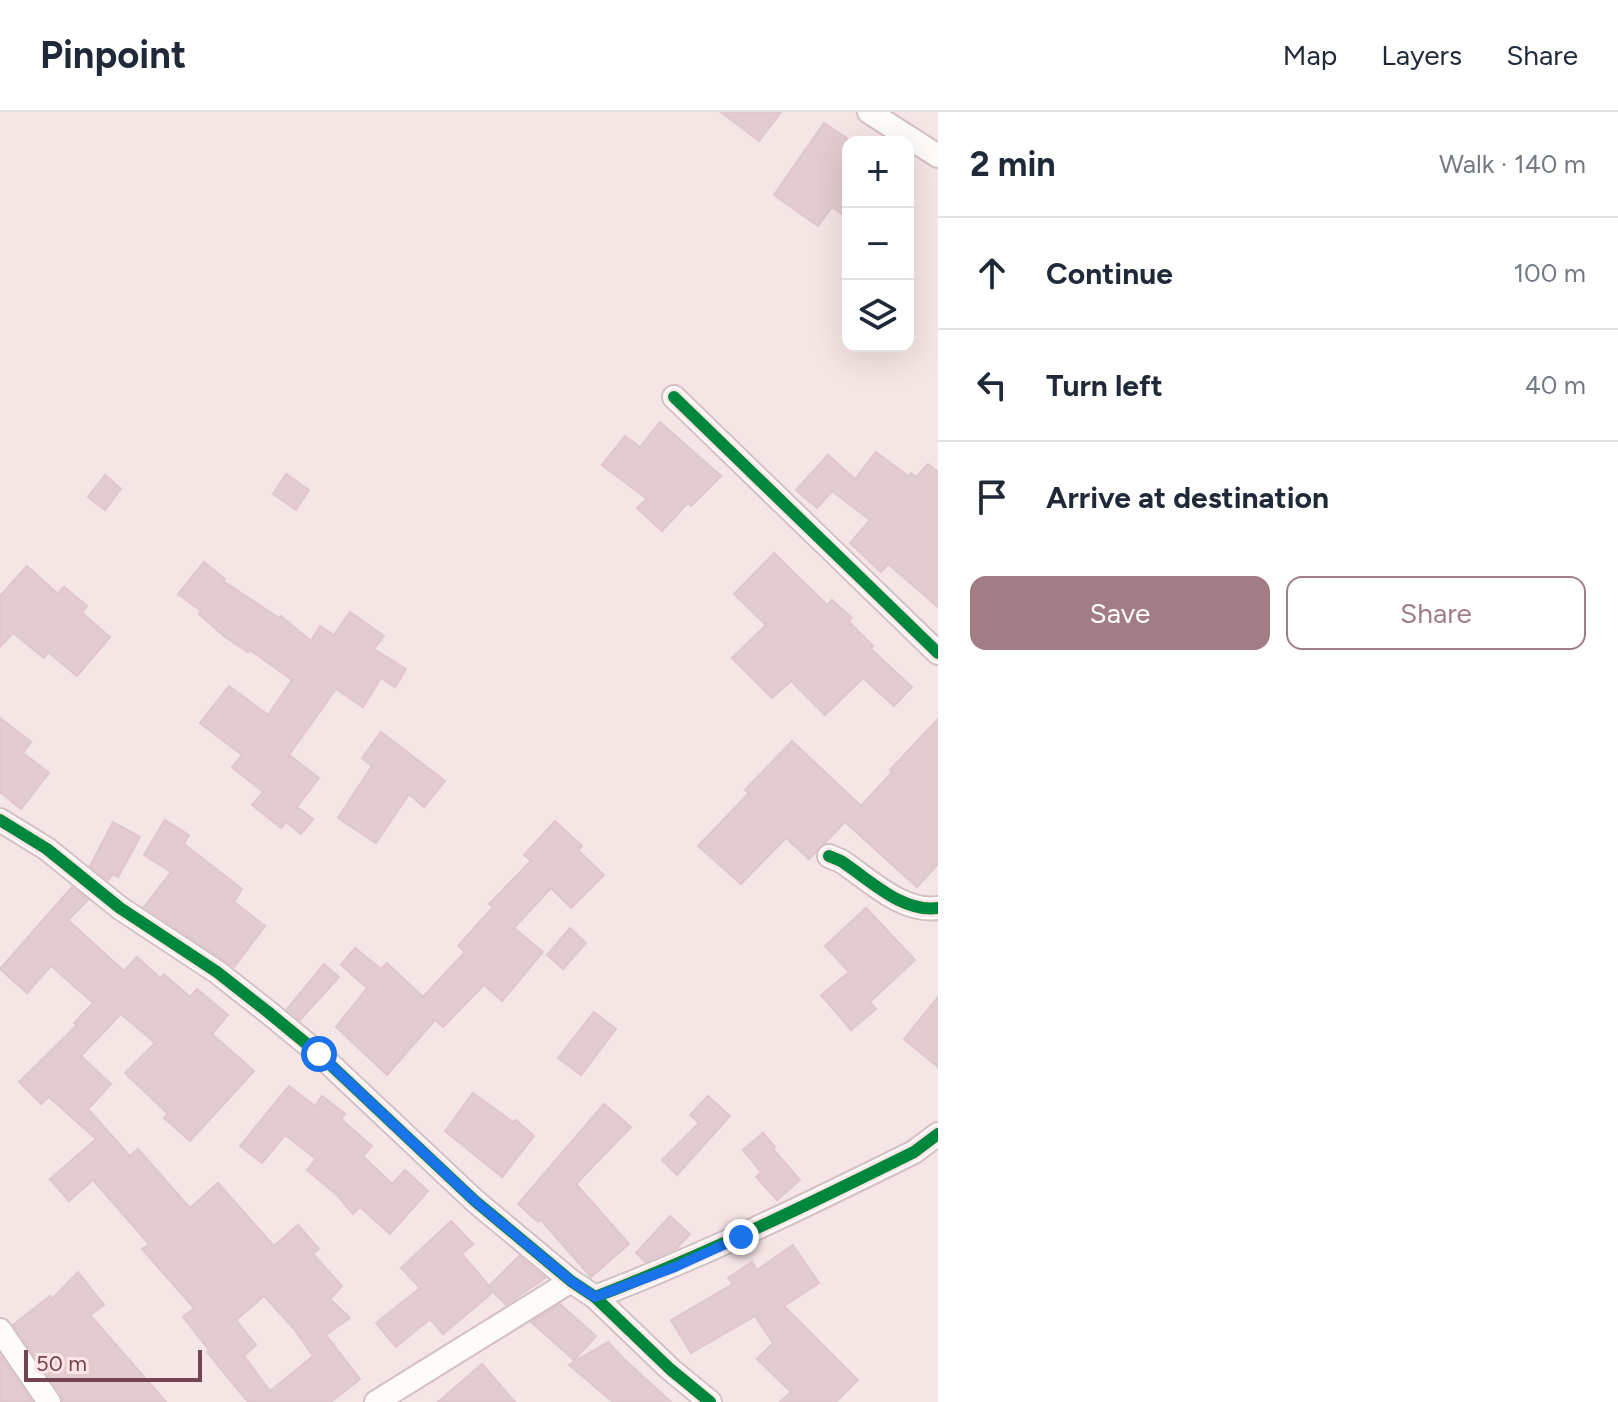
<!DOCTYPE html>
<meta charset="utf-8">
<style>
:root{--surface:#fff;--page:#f6f6f7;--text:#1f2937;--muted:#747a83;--line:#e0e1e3;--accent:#a27d85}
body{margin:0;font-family:Figtree,sans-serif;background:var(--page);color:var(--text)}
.controls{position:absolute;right:24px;top:24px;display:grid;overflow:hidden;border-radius:16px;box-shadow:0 8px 32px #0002}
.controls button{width:72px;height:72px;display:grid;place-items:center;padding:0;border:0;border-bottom:2px solid var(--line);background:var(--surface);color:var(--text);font:40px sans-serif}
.scale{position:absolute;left:24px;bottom:20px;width:178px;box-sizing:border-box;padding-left:8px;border:4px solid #744551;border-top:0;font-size:22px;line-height:28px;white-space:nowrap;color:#744551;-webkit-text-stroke:6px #ffe5e5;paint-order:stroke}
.stop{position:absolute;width:24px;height:24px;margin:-18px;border:6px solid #1a73e8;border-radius:50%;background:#fff}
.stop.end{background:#1a73e8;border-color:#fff;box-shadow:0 2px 8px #0008}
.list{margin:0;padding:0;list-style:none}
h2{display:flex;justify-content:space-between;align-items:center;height:104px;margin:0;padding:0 32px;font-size:34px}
h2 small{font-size:26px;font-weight:400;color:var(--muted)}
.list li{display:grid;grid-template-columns:52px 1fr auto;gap:24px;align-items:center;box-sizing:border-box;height:112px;padding:0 32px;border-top:2px solid var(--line)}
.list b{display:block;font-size:30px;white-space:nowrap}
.list em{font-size:26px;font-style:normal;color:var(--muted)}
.actions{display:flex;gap:16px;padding:24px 32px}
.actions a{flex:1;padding:18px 0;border:2px solid var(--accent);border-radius:16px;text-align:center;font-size:28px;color:var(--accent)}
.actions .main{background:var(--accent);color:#fff}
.icon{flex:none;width:44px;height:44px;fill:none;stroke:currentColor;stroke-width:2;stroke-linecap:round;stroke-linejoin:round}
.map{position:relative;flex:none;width:938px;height:1290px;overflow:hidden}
header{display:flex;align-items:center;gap:48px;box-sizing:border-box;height:112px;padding:0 40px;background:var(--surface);border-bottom:2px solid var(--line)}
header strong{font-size:38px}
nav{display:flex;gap:44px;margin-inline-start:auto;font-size:28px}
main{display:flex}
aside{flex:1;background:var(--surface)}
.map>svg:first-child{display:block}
.building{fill:#e3ccd0;stroke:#dfc7cb;stroke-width:2;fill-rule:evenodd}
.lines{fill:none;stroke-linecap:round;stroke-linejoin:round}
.street-casing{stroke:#d5c0c3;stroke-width:26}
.street{stroke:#fefbfb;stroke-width:22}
.cycleway-casing{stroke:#ffe5e5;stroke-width:17}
.cycleway{stroke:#00873e;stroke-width:12}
.route{stroke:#1a73e8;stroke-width:10}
</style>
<header>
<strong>Pinpoint</strong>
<nav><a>Map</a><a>Layers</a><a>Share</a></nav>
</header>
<main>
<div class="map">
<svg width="938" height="1290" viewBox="0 0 938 1290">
<rect width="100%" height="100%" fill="#f6e5e5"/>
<g class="building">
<polygon points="721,0 781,0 759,29"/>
<polygon points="824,11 848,27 848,106 832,95 818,114 774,83"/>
<polygon points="660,310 721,364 691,394 688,391 662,419 637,396 647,387 602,353 625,324 640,335"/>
<polygon points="876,340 908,364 911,361 916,365 928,352 938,360 938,495 888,452 881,460 850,431 870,408 832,379 817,396 796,378 828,343 855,367"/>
<polygon points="286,362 309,378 296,398 273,382"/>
<polygon points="105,363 121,377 105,398 88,385"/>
<polygon points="774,441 827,493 832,488 852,506 848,509 873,534 871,537 912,575 894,594 863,566 825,603 791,569 772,586 732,546 766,513 734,482"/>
<polygon points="204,450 225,467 223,469 279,506 281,504 311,529 320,514 334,523 350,500 384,524 374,537 406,557 395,575 381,566 363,595 336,577 289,643 319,666 297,695 313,707 301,722 286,710 281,716 252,693 263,680 232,655 242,643 200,611 229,574 268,603 292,568 250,538 248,540 225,525 199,502 201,499 178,482"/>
<polygon points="27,454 58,482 64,475 87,494 82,501 110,525 77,564 48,540 44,546 13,521 0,535 0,484"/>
<polygon points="0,606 31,630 23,641 49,661 21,697 0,680"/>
<polygon points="938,607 938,752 917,775 845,710 809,747 786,726 741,772 698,734 749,681 745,678 792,629 861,694 892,660 890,658"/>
<polygon points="381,620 445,669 424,695 409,682 376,731 338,706 372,654 362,646"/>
<polygon points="165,708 189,723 184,732 242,777 234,790 265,814 234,855 144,795 171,760 144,743"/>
<polygon points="555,709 582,734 578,738 604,763 571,796 551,776 514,816 543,840 502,889 484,873 443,915 435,908 387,963 336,915 367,876 341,853 355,836 381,857 387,851 423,885 465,840 458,834 493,795 489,792 531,749 524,743"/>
<polygon points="113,710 140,725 118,765 113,762 108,768 90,754"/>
<path d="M72,775L88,788L68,808L124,859L137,845L160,866L164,862L190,885L197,877L228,903L212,922L254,959L190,1029L164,1006L168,1002L125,961L155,931L121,902L81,944L111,972L88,997L130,1044L138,1037L190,1096L218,1071L274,1134L298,1113L319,1137L313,1142L342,1174L330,1187L350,1206L326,1223L360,1267L331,1290H248L207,1240L209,1238L183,1205L194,1196L142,1137L149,1132L93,1068L69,1089L50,1067L96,1027L49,985L41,992L19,970L77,913L74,911L93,891L51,854L27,881L0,857ZM264,1184L294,1217L313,1244L270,1279L244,1244L256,1233L236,1208Z"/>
<polygon points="866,796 915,848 870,890 876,897 851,918 821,883 849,860 825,834"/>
<polygon points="570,816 586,831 563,857 547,843"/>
<polygon points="324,852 339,865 300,908 287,897"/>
<polygon points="938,885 938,955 904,927"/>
<polygon points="594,900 616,917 581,963 558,946"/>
<polygon points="289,974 315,994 322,984 345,1002 341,1007 372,1034 363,1044 392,1072 405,1058 428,1079 390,1122 360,1095 353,1102 337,1083 307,1058 316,1047 285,1023 262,1051 240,1034"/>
<polygon points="473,981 513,1010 516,1008 534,1024 502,1065 445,1019"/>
<polygon points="708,984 730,1004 677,1063 662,1048 699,1011 690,1003"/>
<polygon points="604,992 631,1015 576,1072 629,1132 591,1165 540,1107 538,1110 518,1092"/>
<polygon points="763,1021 775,1035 773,1037 800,1068 777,1088 756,1065 761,1060 743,1038"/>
<polygon points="670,1104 690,1122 677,1136 646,1150 636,1141"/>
<polygon points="451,1109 473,1132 462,1142 489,1174 519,1144 545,1166 506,1193 493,1180 443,1222 430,1207 396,1235 376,1211 420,1176 401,1156"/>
<polygon points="793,1133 819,1171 784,1194 858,1268 836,1290 780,1290 791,1280 757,1247 773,1231 755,1204 691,1241 671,1208 733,1172 728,1166 752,1150 757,1158"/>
<polygon points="78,1160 104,1193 90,1203 166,1290 63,1290 61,1282 13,1213 50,1184 52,1187"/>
<polygon points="560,1192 596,1224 574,1248 531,1210"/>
<polygon points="608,1230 624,1247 671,1290 613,1290 569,1253"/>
<polygon points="0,1243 32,1290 0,1290"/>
<polygon points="482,1252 515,1290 438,1290"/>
</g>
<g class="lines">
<g class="street-casing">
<g id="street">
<polyline points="869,0 938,44"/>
<polyline points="674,285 938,541"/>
<polyline points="0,708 47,737 120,796 217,860 268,900 319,942 475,1089 571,1169 595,1185 670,1257 710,1290"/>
<path d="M829,744L841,749C870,768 902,801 938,796"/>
<path d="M595,1185C705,1143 809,1092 914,1040L938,1022"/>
<polyline points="0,1218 49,1290"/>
<polyline points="376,1290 571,1169"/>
</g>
</g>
<use href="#street" class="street"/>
<g class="cycleway-casing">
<g id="cycleway">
<polyline points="674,285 938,541"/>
<polyline points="0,708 47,737 120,796 217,860 268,900 319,942 475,1089 571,1169 595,1185 670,1257 710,1290"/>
<path d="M829,744L841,749C870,768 902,801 938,796"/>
<path d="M595,1185C705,1143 809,1092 914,1040L938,1022"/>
</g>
</g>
<use href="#cycleway" class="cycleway"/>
</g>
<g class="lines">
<polyline class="route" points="319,942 475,1089 571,1169 595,1185 675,1155 741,1125"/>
</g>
</svg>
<div class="controls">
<button>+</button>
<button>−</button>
<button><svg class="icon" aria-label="layers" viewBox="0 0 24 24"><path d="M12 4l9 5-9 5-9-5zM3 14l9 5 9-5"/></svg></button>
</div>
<div class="scale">50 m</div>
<div class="stop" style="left:319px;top:942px"></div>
<div class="stop end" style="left:741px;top:1125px"></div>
</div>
<aside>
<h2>2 min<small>Walk · 140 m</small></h2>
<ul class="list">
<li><svg class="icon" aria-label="ahead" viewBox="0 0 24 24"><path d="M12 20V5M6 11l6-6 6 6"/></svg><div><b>Continue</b></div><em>100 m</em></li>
<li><svg class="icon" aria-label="left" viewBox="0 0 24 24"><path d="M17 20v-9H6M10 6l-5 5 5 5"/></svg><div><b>Turn left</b></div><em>40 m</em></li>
<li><svg class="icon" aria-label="arrive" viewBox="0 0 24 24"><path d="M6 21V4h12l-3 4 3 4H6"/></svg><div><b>Arrive at destination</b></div></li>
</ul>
<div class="actions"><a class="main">Save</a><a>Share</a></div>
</aside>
</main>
